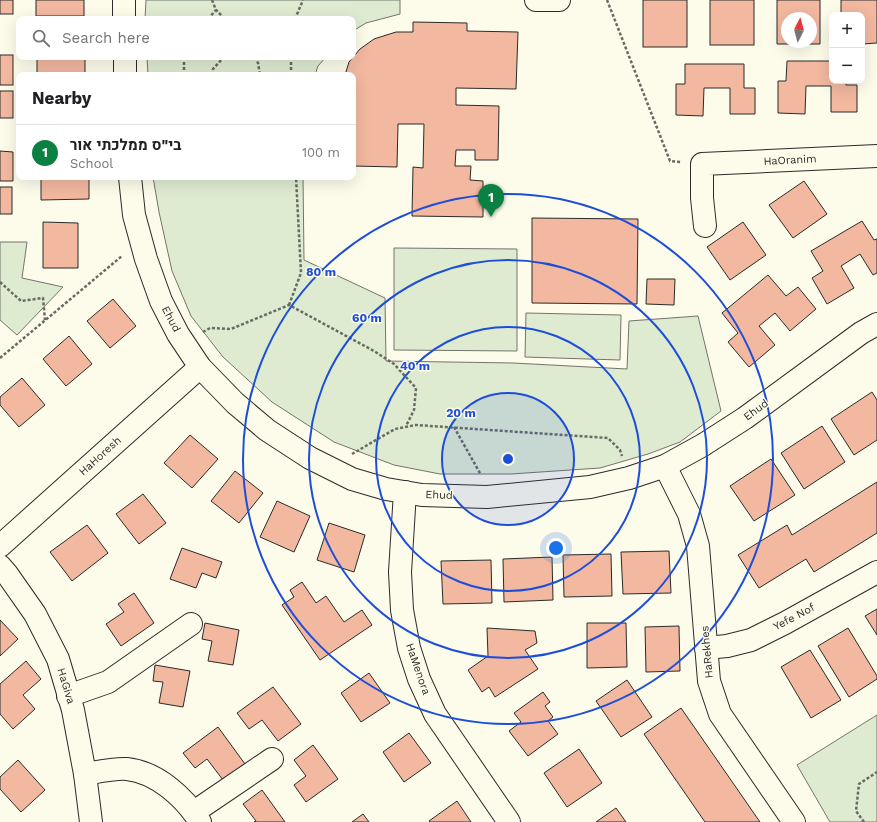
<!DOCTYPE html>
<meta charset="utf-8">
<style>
:root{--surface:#fff;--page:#f2f2f2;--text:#202124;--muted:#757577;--line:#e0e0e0;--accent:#0b8043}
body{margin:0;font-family:"Work Sans",Heebo,sans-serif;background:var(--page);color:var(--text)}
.controls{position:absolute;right:12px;top:12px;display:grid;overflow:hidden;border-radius:8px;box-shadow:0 4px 16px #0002}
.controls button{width:36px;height:36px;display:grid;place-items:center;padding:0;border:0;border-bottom:1px solid var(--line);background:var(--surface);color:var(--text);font:20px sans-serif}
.compass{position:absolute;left:781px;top:12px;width:36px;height:36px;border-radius:50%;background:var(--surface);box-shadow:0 4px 16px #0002;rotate:6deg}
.you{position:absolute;left:556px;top:548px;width:14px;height:14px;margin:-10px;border:3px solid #fff;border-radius:50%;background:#1a73e8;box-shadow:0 0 0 6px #1a73e833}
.badge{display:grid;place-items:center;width:26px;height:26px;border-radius:50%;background:var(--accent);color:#fff;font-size:13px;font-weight:700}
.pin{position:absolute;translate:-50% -33px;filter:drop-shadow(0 1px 2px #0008)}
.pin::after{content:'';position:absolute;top:21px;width:14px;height:12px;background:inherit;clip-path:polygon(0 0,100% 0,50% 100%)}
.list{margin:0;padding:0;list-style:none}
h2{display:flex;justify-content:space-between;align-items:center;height:52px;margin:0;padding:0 16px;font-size:17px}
h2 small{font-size:13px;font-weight:400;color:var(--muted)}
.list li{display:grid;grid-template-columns:26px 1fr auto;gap:12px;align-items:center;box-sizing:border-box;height:56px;padding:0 16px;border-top:1px solid var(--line)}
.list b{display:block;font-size:15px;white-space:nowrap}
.list p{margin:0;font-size:13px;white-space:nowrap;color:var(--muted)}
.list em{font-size:13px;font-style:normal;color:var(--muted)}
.icon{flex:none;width:22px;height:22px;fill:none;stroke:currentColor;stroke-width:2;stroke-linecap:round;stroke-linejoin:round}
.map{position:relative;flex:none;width:877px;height:822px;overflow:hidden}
.search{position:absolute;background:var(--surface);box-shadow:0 4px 16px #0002;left:16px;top:16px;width:340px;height:44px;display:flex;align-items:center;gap:10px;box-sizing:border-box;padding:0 14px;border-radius:8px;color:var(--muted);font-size:15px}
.panel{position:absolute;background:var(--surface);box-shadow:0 4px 16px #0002;left:16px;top:72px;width:340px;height:108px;border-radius:8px}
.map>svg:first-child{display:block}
.green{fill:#deebd1;stroke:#74746e}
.building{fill:#f2b8a0;stroke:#2b2b2b;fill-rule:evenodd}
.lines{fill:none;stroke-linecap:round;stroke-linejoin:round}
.minor-casing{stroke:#2b2b2b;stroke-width:24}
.path{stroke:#6a6964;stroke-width:2.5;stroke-dasharray:3 2;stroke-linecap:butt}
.minor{stroke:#fdfbea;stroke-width:22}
.ring{fill:none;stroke:#1d4ed8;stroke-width:2}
.labels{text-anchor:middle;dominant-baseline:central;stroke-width:3;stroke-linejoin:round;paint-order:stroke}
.street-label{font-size:11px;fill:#2b2b2b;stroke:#fdfbea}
.centre{fill:#1d4ed8;stroke:#fdfbea;stroke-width:2}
.ring-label{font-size:12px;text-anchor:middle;font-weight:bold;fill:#1d4ed8;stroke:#fdfbea;stroke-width:3;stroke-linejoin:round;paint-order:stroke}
</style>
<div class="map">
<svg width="877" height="822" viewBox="0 0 877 822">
<rect width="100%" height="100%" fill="#fdfbea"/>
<g class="green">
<polygon points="146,0 400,0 400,14 366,23 353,31 353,19 145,19"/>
<polygon points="147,57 326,57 318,66 315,75 148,75"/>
<polygon points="153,177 303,177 304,260 385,298 386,361 513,363 627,369 629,321 698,316 721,411 680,442 648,454 600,468 511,474 440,474 394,465 334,442 272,402 223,357 191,316 172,271 159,212"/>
<polygon points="0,242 27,242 22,278 63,287 17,335 0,320"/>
<polygon points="394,248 517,249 517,351 394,350"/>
<polygon points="526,313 621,315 620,360 525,357"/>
<polygon points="877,715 877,822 830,822 797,765"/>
</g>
<g class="building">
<rect x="0" y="0" width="13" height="14"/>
<rect x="36" y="0" width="48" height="16"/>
<rect x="643" y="0" width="44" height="47"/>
<rect x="710" y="0" width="44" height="45"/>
<path d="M777,0H820V44H777ZM787,18H811V42H787Z"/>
<polygon points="841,0 877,0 877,43 862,44 862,15 841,15"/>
<polygon points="413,22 467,23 467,31 518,32 516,89 456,88 456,105 499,106 498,160 475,160 475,150 456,150 455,166 471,166 470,180 483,181 483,217 412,216 413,167 423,168 424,124 398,124 397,167 353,166 353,75 345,75 349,62 360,49 374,39 396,32 413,32"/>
<rect x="0" y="55" width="13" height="30"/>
<rect x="37" y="57" width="48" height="18"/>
<polygon points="787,61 832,61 832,81 846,81 846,85 857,85 857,112 831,112 831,86 806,86 805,114 778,113 778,81 786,81"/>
<polygon points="685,64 744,64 744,88 755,88 755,114 730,114 730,88 704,88 703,116 676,115 676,84 685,84"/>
<rect x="0" y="91" width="13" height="27"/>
<polygon points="0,151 13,152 13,181 0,181"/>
<polygon points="41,177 89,177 89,199 41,200"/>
<polygon points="804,181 827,214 793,238 769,205"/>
<rect x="0" y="187" width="12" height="27"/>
<polygon points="532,218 638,219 637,304 532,303"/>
<polygon points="862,221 874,240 877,239 877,273 873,275 860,254 841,266 854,288 827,304 812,278 823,271 811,251"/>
<polygon points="43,222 78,223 78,268 43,268"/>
<polygon points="743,222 766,255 730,280 707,247"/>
<polygon points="768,275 786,296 798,287 816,309 790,331 775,313 759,326 775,345 749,367 728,342 738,333 722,313"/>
<polygon points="647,279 675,279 674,305 646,304"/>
<polygon points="113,299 136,326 110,348 87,321"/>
<polygon points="69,336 92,364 66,386 43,359"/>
<polygon points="22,378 45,405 19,427 0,405 0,397"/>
<polygon points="872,392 877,400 877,440 854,455 831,419"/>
<polygon points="822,426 845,462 804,489 781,453"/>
<polygon points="190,435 218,459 192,488 164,463"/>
<polygon points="771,459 795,495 754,521 730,486"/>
<polygon points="235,471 263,493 239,523 211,501"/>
<polygon points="877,482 877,533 814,572 806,559 759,588 738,555 787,525 792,535"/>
<polygon points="143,494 166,523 139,544 116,514"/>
<polygon points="277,501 310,516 294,552 260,537"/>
<polygon points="329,523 365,535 354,572 317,560"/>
<polygon points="87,525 108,553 72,581 50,552"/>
<polygon points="182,548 222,562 216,578 202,573 196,588 170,579"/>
<polygon points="669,551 671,593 623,594 621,552"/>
<polygon points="611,554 612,596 564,597 563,555"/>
<polygon points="552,557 553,600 504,602 503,559"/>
<polygon points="491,560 492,603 443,604 441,561"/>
<polygon points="302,582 316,603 326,596 344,622 362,610 372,625 320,660 282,605 294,597 290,590"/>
<polygon points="134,593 154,623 121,646 106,624 124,612 118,604"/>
<polygon points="877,609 877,635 865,616"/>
<polygon points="0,620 18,639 0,656"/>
<polygon points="205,623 239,630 233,665 208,661 212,641 202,639"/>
<polygon points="587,623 626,623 627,667 587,668"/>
<polygon points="679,626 680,671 646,672 645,627"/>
<polygon points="487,628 535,631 537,643 525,650 538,669 495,697 489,687 482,692 468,670 488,656"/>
<polygon points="848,628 877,676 877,679 849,697 818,646"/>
<polygon points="810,650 841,700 811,718 781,667"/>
<polygon points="26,661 41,679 23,695 35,709 13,729 0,714 0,684"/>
<polygon points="155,665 190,671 183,707 159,703 163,682 153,681"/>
<polygon points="369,673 390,703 361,722 341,693"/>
<polygon points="627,680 652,717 621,737 596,701"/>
<polygon points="273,687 301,724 278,741 262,720 249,729 237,713"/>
<polygon points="543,692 550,702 545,706 553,717 548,721 558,734 528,756 509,731 521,722 514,713"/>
<polygon points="681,708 760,822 705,822 644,734"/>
<polygon points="218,727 245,764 223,780 207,759 195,768 183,753"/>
<polygon points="409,733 431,763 404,782 383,752"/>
<polygon points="313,745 338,779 306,802 294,785 306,776 294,760"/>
<polygon points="579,749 602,783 567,807 544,773"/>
<polygon points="18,760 45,790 21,812 0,789 0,777"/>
<polygon points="262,790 285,822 254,822 256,821 243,804"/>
<polygon points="457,801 471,822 430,822 429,821"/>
<polygon points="616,808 626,822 596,822"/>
<polygon points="363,814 369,822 352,822"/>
</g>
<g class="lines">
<g class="minor-casing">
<g id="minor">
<polyline points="124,0 124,19"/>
<polyline points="536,0 559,0"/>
<polyline points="125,57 125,75"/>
<polyline points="130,177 134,215 146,259 161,301 178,334 200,367 235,403 267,430 310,458 352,479 386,489 422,495 487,497 590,487 629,478 665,466 703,445 745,418 861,333 877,324"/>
<polyline points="705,226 702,198 702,164 877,156"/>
<polyline points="665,466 689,514 698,546 709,681 720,714 794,822"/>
<polyline points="405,492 400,572 402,610 409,648 419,679 435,714 509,822"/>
<polyline points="0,546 200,367"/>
<polyline points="0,566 7,574 35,614 58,659 73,710 85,774 91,822"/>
<polyline points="706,648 727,646 751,640 785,623 877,572"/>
<polyline points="68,696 108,682 191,624"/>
<path d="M85,774C97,772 116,768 127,769C157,772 185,798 200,822"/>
<polyline points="194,812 272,759"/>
</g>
</g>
<g class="path">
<polyline points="212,0 216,10 225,19"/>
<polyline points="607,0 670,161 681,162"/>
<polyline points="208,19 216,10"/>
<polyline points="295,19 303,0"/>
<polyline points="255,57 258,63 260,75"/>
<polyline points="291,57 291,75"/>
<polyline points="184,75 184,57"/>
<polyline points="212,75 213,69 224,57"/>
<polyline points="0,282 21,301 43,298 45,320"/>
<polyline points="289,305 301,273 296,177"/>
<polyline points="203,332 210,328 231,329 289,305 374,351 394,364 416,388 414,410 406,426"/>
<polyline points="0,358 122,256"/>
<polyline points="454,427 481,475"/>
<polyline points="352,454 395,429 416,425 608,438 620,450 622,456"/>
<polyline points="864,822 856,811 859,784 877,772"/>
</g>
<use href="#minor" class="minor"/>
</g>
<circle cx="508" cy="459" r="66" fill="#1d4ed8" fill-opacity=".12"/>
<g class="ring">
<circle cx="508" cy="459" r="66"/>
<circle cx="508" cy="459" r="132"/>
<circle cx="508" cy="459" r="199"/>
<circle cx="508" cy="459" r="265"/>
</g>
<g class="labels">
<g class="street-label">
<text transform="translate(790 160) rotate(-3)">HaOranim</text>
<text transform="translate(171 319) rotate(62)">Ehud</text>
<text transform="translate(756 410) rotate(-36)">Ehud</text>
<text transform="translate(100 456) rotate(-42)">HaHoresh</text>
<text transform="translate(439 495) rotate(2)">Ehud</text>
<text transform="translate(794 617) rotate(-28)">Yefe Nof</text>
<text transform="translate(707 652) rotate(-95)">HaRekhes</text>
<text transform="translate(418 669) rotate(71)">HaMenora</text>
<text transform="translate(66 686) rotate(73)">HaGiva</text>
</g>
</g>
<circle cx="508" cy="459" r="6" class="centre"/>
<g class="ring-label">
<text x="321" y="276">80 m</text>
<text x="367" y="322">60 m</text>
<text x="415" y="370">40 m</text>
<text x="461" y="417">20 m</text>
</g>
</svg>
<div class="controls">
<button>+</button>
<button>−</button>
</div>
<svg class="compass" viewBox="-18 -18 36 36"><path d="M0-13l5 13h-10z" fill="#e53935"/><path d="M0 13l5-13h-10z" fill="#757577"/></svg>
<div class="you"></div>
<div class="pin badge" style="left:491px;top:217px">1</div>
<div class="search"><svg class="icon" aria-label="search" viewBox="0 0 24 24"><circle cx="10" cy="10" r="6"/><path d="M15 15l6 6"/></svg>Search here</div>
<section class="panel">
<h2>Nearby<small></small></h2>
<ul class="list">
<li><span class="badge">1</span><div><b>בי&quot;ס ממלכתי אור</b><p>School</p></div><em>100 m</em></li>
</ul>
</section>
</div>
